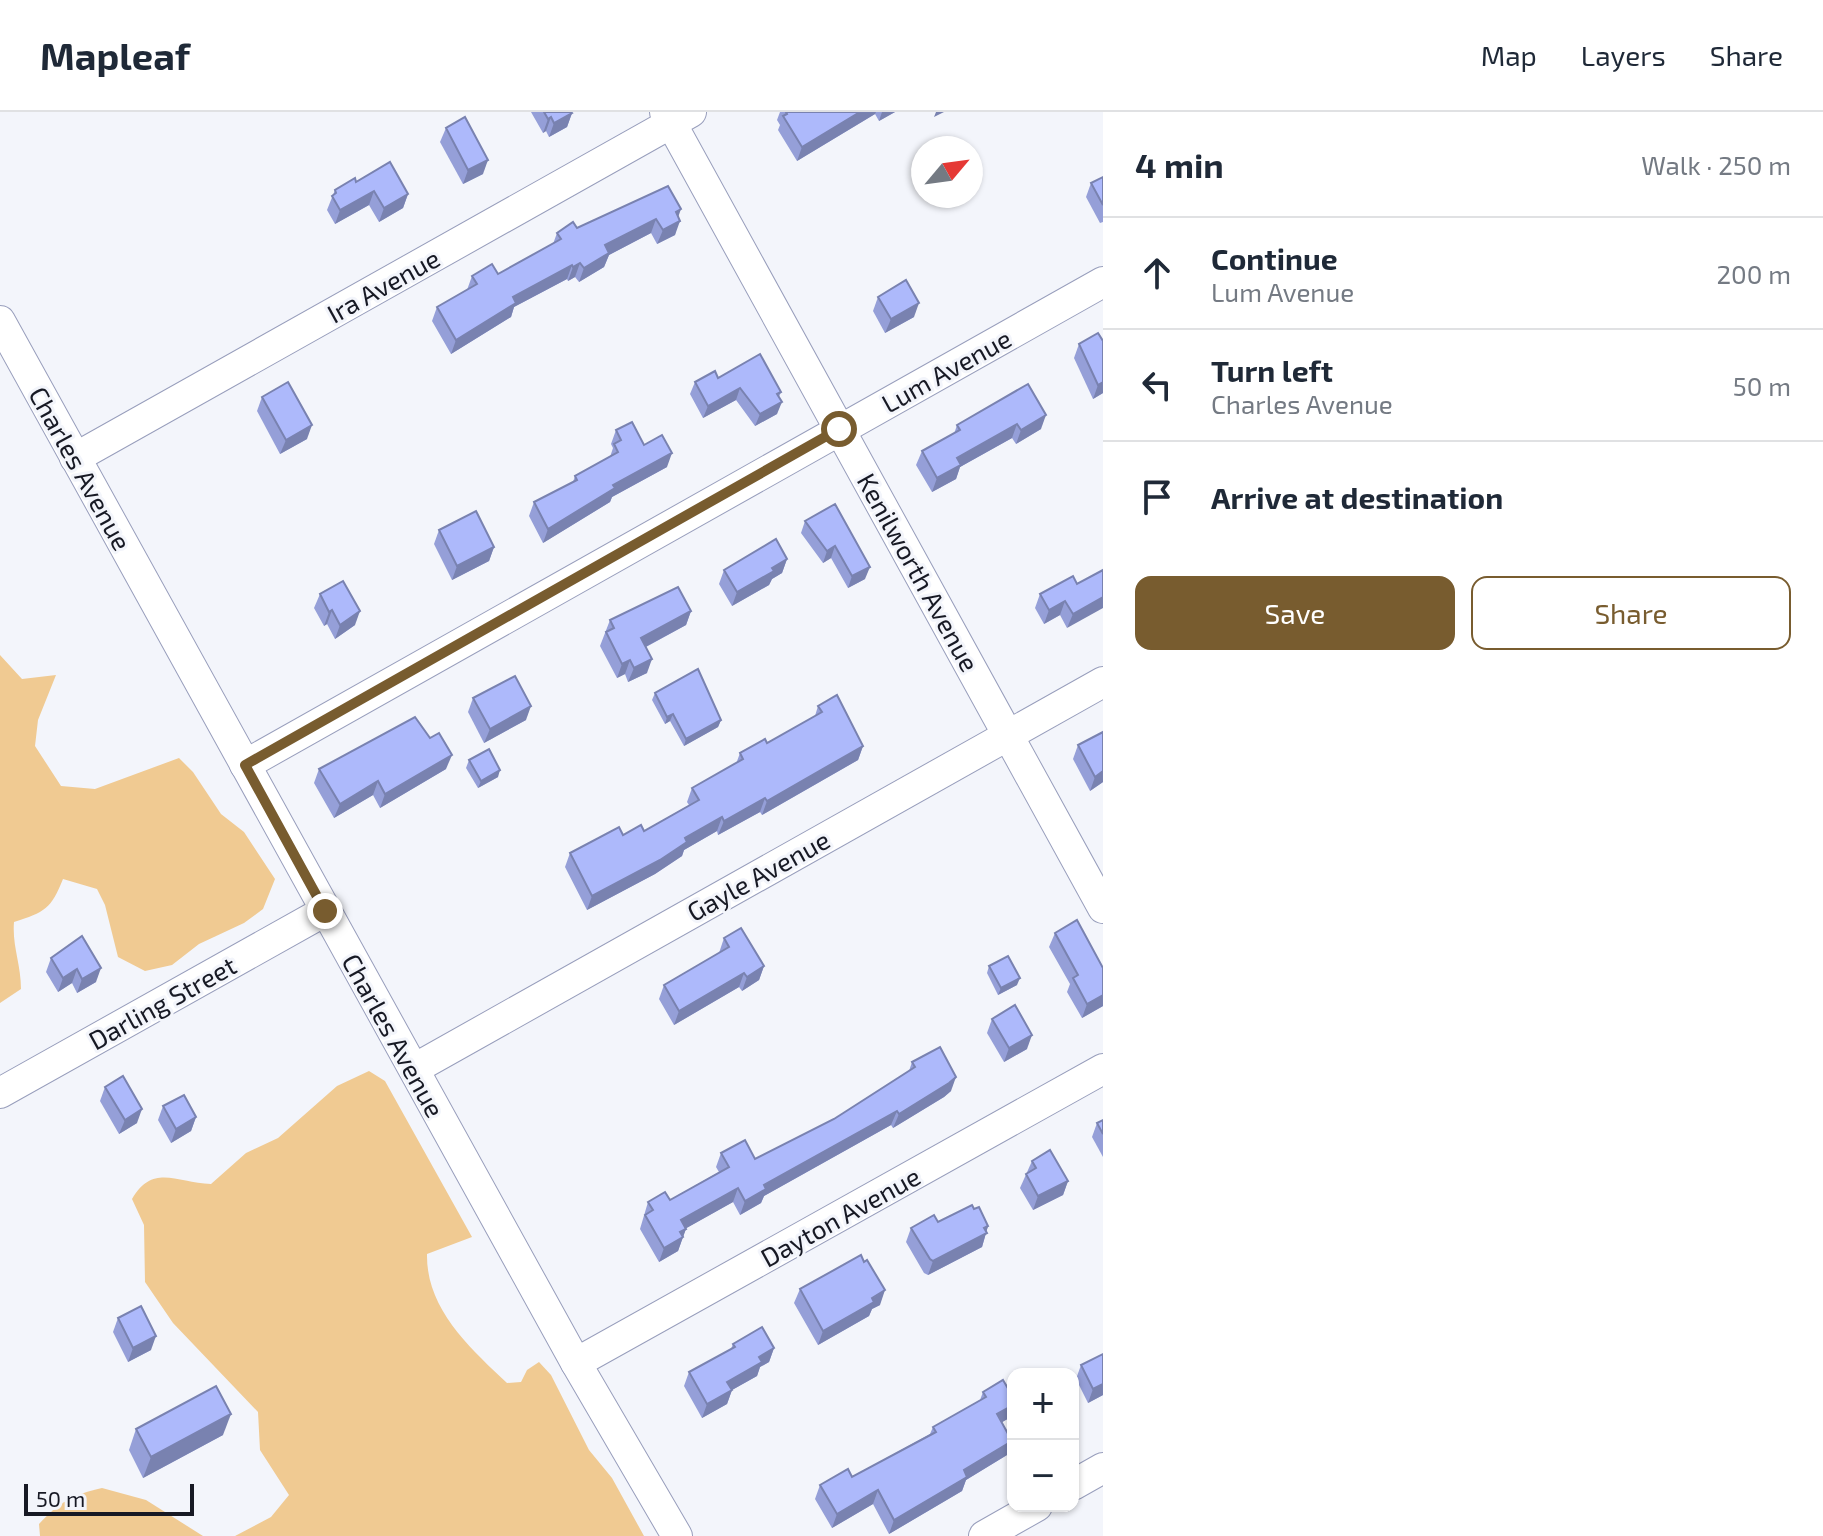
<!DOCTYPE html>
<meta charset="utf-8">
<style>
:root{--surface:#fff;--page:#f2f2f3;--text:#1f2937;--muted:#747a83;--line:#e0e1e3;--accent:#785c2f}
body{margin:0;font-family:"Exo 2",sans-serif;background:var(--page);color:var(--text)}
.controls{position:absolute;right:24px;bottom:24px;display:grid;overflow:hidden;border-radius:16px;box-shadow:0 2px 6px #0004}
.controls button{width:72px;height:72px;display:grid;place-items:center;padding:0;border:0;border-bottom:2px solid var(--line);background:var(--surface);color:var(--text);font:40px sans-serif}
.compass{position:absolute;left:911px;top:24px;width:72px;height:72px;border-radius:50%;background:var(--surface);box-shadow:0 2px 6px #0004;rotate:61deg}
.scale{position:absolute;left:24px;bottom:20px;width:170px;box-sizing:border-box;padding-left:8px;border:4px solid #171924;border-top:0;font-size:22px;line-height:28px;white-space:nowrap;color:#171924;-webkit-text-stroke:6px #f3f5fb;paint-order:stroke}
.stop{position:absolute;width:24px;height:24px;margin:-18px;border:6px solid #785c2f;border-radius:50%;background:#fff}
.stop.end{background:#785c2f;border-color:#fff;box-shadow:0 2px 8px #0008}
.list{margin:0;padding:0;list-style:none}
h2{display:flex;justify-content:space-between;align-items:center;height:104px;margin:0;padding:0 32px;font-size:34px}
h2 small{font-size:26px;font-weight:400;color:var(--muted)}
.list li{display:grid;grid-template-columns:52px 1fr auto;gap:24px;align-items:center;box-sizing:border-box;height:112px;padding:0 32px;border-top:2px solid var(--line)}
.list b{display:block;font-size:30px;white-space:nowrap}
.list p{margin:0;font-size:26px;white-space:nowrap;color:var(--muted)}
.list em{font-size:26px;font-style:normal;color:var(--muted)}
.actions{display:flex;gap:16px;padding:24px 32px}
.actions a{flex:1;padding:18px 0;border:2px solid var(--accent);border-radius:16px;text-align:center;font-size:28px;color:var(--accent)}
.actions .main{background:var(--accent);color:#fff}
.icon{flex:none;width:44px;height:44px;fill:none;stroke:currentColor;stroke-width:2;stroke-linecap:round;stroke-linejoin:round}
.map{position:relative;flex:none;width:1103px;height:1424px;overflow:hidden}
header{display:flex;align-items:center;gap:48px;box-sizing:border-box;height:112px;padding:0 40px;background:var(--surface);border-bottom:2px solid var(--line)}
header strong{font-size:38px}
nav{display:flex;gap:44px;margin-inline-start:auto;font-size:28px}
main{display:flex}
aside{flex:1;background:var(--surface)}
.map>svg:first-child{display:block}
.green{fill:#f0ca92}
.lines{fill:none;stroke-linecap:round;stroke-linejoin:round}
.minor-casing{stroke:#989ebc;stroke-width:32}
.minor{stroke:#fff;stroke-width:30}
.wall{fill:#959fd8}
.shaded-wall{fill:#7982b0}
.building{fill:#adb9fb;stroke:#7982b0;stroke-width:2}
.route{stroke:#785c2f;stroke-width:10}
.labels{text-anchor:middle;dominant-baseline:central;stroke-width:6;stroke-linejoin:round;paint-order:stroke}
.street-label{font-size:26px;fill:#171924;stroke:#f3f5fb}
</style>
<header>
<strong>Mapleaf</strong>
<nav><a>Map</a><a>Layers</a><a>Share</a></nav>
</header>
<main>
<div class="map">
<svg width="1103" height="1424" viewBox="0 0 1103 1424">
<rect width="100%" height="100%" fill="#f3f5fb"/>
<g class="green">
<path d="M0,543L22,567L56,563L38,608L35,634L61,674L95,677L179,646L193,660L221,702L244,720L275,767L263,797L244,811L199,832L172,853L145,859L118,845L105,793L97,777L63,767C51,797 45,800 14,810C12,834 21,852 21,877L0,891Z"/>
<path d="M369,959L385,969L472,1125L427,1142C426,1197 470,1236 507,1271L521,1270L527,1258L539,1250L551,1263L589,1338L612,1366L644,1424H235L271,1405L289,1383L260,1338L258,1300L173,1211L145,1170L144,1113L132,1087C153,1051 177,1071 211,1072L246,1041L278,1026L337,974Z"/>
<path d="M102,1376L146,1388L203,1424H40L39,1412C58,1391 74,1382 102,1376Z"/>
</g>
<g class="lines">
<g class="minor-casing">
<g id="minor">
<polyline points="665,0 1103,796"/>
<polyline points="0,209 576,1251 677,1424"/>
<polyline points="75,346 691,0"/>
<polyline points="245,653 1103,170"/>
<polyline points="414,957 1103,570"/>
<polyline points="0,981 325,799"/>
<polyline points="576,1251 1103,957"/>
<polyline points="1073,1373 1103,1356"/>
<polyline points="984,1424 1037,1394"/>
</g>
</g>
<use href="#minor" class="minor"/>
</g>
<g class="wall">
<polygon points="531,0 571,0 572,1 567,15 549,25 546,19 543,21"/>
<polygon points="780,0 895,0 879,9 875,2 797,49 778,18 780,13 777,8"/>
<polygon points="446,16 483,62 463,72 440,30"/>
<polygon points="1103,65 1103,110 1100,111 1086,85 1091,71"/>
<polygon points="356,70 408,82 403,96 379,110 369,93 335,112 327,98 335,78"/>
<polygon points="678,105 675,123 657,132 651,121 609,143 604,155 579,170 575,165 568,169 567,167 514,195 511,205 451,242 432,209 437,195 467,178 472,164 498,162 553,132 557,121 577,116"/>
<polygon points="878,185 914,205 885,221 873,199"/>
<polygon points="1103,229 1103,281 1093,287 1074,246 1079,232"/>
<polygon points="718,266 781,280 779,285 777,302 755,314 736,288 703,306 690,282 695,270"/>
<polygon points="1028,272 1041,317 1016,332 1012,326 960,355 956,367 932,380 916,353 922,339 954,322 957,313"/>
<polygon points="262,285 307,327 280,342 257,299"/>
<polygon points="616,318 644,333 667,355 612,385 610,390 543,431 529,404 534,390 573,370 575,364 610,345 613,336 611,332"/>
<polygon points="835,392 865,467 848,476 831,446 823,451 801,421 805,409"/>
<polygon points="439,418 494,435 489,449 452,468 434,432"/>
<polygon points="787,447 782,461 772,467 769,473 732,494 719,472 724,458"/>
<polygon points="1103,458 1067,516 1060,503 1044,512 1035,496 1040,482 1077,472"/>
<polygon points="320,482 355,513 335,527 327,512 324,514 314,496"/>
<polygon points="691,499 686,513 646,535 647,561 628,570 625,562 617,566 600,534 610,508"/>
<polygon points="655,581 721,608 718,615 684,634 670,609 665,612 652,588"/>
<polygon points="473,586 526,608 484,631 468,600"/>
<polygon points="818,594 863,634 858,648 762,703 760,700 718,723 717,719 684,738 682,744 655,762 587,798 565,755 570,741 623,723 644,719 689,693 687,690 692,676 736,652 740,641 767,631 815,604"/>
<polygon points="1078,633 1103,670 1090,679 1073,647"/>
<polygon points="469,648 498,665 478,676 466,656"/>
<polygon points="319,657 446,657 380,696 373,683 334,706 314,671"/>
<polygon points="1055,821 1103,856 1103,894 1082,906 1067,880 1070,872 1049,835"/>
<polygon points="82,824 96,870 77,881 72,871 58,880 46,860 51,846"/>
<polygon points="724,826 764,854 759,868 742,879 739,875 674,913 659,887 664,873 719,841"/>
<polygon points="989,854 1017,873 998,883 987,861"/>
<polygon points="992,907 1027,937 1004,950 987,921"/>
<polygon points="912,950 951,979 944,985 893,1016 891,1013 764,1084 761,1091 740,1103 733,1090 686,1116 678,1139 659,1150 640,1117 648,1090 670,1088 719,1060 716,1055 721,1041 755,1047 834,1007 909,959"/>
<polygon points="105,975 137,1011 119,1022 100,989"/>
<polygon points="163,994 196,1005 191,1019 171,1031 158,1008"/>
<polygon points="1103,1008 1103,1045 1092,1025 1097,1011"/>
<polygon points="1032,1049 1068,1069 1063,1083 1033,1098 1020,1076"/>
<polygon points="974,1097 988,1114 982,1135 928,1163 924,1161 906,1130 911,1116 938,1110"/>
<polygon points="800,1177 880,1193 872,1197 869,1204 818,1233 794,1191"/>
<polygon points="118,1206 151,1238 128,1250 113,1220"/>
<polygon points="733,1232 774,1236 769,1250 760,1255 757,1264 732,1278 727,1292 702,1306 684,1274 689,1260 731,1237"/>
<polygon points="1081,1253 1103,1283 1088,1291 1076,1267"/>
<polygon points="983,1280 1013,1285 1013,1300 1011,1305 1002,1310 1007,1343 966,1368 962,1379 889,1422 873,1392 832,1416 815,1387 820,1373 852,1365 930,1322 933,1315 980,1288"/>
<polygon points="136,1317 223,1323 143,1366 129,1338"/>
</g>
<g class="shaded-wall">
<polygon points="860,0 876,0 875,2 797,49 802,35"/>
<polygon points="882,0 895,0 879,9"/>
<polygon points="936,0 944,0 934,5"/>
<polygon points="572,1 567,15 549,25 554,11"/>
<polygon points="551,5 546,19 543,21 548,7"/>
<polygon points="488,48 483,62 463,72 468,58"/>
<polygon points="374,79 369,93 335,112 340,98"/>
<polygon points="408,82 403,96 379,110 384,96"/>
<polygon points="681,97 676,111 680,109 675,123 657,132 663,118 676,100"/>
<polygon points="656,107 651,121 609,143 604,155 579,170 584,156 605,133"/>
<polygon points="580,151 575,165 568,169 573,155"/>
<polygon points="572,153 567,167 514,195 511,205 451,242 456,228 513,185"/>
<polygon points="919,191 914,205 885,221 891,207"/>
<polygon points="1103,270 1103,281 1093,287 1098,273"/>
<polygon points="740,276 736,288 703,306 708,294"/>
<polygon points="782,290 777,302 755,314 760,302"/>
<polygon points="1046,303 1041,317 1016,332 1021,318"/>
<polygon points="1017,312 1012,326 960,355 956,367 932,380 937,366 957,346"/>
<polygon points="312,313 307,327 280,342 286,328"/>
<polygon points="672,341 667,355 612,385 610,390 543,431 548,417 613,373"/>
<polygon points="835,434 831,446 823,451 827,439"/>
<polygon points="494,435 489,449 452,468 457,454"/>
<polygon points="787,447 782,461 772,467 769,473 732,494 737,480 772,456"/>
<polygon points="870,455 865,467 848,476 852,464"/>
<polygon points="1103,485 1103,496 1067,516 1073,502"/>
<polygon points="1065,489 1060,503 1044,512 1049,498"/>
<polygon points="332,498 327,512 324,514 329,500"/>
<polygon points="360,499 355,513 335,527 340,513"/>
<polygon points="691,499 686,513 636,540 641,526"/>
<polygon points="652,547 647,561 628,570 634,556"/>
<polygon points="630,548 625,562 617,566 622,552"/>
<polygon points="531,594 526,608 484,631 490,617"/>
<polygon points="673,602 670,609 665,612 667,605"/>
<polygon points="721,608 718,615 684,634 686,627"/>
<polygon points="863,634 858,648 762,703 767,689"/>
<polygon points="452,643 446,657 380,696 385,682"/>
<polygon points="500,658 498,665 478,676 481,669"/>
<polygon points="1103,659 1103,670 1090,679 1095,665"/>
<polygon points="378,669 373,683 334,706 340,692"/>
<polygon points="765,686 760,700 718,723 724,709"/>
<polygon points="722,705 717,719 684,738 682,744 655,762 587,798 592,784 685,726"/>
<polygon points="764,854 759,868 742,879 747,865"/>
<polygon points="101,856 96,870 77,881 82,867"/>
<polygon points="77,857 72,871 58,880 63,866"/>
<polygon points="744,861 739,875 674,913 679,899"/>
<polygon points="1020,866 1017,873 998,883 1001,876"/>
<polygon points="1103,883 1103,894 1082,906 1087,892"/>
<polygon points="1032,923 1027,937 1004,950 1009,936"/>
<polygon points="956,965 951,979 944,985 893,1016 899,1002"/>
<polygon points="142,997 137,1011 119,1022 125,1008"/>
<polygon points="897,999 891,1013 764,1084 761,1091 740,1103 745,1089 764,1073"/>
<polygon points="196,1005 191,1019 171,1031 176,1017"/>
<polygon points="1068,1069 1063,1083 1033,1098 1038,1084"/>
<polygon points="738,1076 733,1090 676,1122 681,1108"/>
<polygon points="988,1114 982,1135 928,1163 933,1149"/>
<polygon points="686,1117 678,1139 659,1150 664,1136 680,1120"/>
<polygon points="885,1178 880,1193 872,1197 869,1204 818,1233 823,1219"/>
<polygon points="156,1224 151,1238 128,1250 133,1236"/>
<polygon points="774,1236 769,1250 760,1255 757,1264 732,1278 727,1292 702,1306 707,1292 727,1270 759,1245"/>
<polygon points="1103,1272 1103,1283 1088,1291 1093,1277"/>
<polygon points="1013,1293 1013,1300 1011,1305 992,1316 997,1302"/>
<polygon points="231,1302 223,1323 143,1366 151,1345"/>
<polygon points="1012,1329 1007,1343 966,1368 962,1379 889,1422 894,1408 964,1358"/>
<polygon points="878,1378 873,1392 832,1416 837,1402"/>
</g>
<g class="building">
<polygon points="544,0 571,0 572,1 554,11 551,5 548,7"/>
<polygon points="786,0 860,0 802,35 783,4 787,2"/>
<polygon points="465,5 488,48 468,58 446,16"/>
<polygon points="390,50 408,82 384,96 374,79 340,98 332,84 336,81 335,78 355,66 356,70"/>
<polygon points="1103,65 1103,93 1091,71"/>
<polygon points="668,74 681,97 676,100 680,109 663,118 656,107 605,133 609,141 584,156 580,151 573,155 572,153 513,185 516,191 456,228 437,195 477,172 472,164 492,152 498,162 561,127 557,121 573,110 577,116"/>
<polygon points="906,168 919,191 891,207 878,185"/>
<polygon points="1098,221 1103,229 1103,270 1098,273 1079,232"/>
<polygon points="760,242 781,280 777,282 782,290 760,302 740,276 708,294 695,270 715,259 718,266"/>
<polygon points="288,270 312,313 286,328 262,285"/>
<polygon points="1028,272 1046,303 1021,318 1017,312 957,346 961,353 937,366 922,339 960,318 957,313"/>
<polygon points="632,310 644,333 662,323 672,341 613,373 615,376 548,417 534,390 577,368 575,364 618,340 614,332 621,328 616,318"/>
<polygon points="835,392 870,455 852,464 835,434 827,439 805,409"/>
<polygon points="476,399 494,435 457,454 439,418"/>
<polygon points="776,427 787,447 772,456 774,459 737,480 724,458"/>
<polygon points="1103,458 1103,485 1073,502 1065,489 1049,498 1040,482 1073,464 1077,472"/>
<polygon points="343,469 360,499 340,513 332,498 329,500 320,482"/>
<polygon points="678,475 691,499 641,526 652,547 634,556 630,548 622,552 606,520 614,516 610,508"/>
<polygon points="698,557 721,608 686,627 673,602 667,605 655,581"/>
<polygon points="515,564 531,594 490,617 473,586"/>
<polygon points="837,583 863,634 767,689 765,686 724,709 722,705 685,726 687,730 660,748 592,784 570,741 619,715 623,723 641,713 644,719 699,688 692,676 743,647 740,641 765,627 767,631 822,600 818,594"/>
<polygon points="415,605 430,626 439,621 452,643 385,682 378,669 340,692 319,657"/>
<polygon points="1103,620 1103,659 1095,665 1078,633"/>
<polygon points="489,637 500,658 481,669 469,648"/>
<polygon points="1077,808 1103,856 1103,883 1087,892 1073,866 1078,863 1055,821"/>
<polygon points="741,816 764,854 747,865 744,861 679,899 664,873 729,835 724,826"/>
<polygon points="82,824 101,856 82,867 77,857 63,866 51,846"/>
<polygon points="1008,844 1020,866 1001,876 989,854"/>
<polygon points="1015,893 1032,923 1009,936 992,907"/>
<polygon points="940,935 956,965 949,971 899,1002 897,999 764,1073 766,1077 745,1089 738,1076 681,1108 686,1117 680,1120 683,1125 664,1136 645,1103 653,1098 648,1090 665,1080 670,1088 729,1055 721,1041 745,1028 755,1047 834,1007 915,955 912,950"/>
<polygon points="123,964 142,997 125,1008 105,975"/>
<polygon points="184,983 196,1005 176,1017 163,994"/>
<polygon points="1103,1008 1103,1022 1097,1011"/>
<polygon points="1050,1038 1068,1069 1038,1084 1026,1062 1036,1056 1032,1049"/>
<polygon points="972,1093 974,1097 979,1095 988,1114 984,1116 987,1121 933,1149 930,1147 911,1116 934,1103 938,1110"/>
<polygon points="861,1143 864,1150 867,1148 885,1178 872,1186 874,1190 823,1219 800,1177"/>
<polygon points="141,1194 156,1224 133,1236 118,1206"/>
<polygon points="762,1215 774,1236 759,1245 762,1250 727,1270 732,1278 707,1292 689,1260 735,1235 733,1232"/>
<polygon points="1103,1242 1103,1272 1093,1277 1081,1253"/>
<polygon points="1003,1268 1013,1285 1013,1293 997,1302 1012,1329 964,1358 967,1365 894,1408 878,1378 837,1402 820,1373 848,1357 852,1365 936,1320 933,1315 986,1285 983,1280"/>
<polygon points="216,1274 231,1302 151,1345 136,1317"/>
</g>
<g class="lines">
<polyline class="route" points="325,799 245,653 839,317"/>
</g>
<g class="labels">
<g class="street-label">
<text transform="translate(383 173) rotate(-29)">Ira Avenue</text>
<text transform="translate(946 258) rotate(-29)">Lum Avenue</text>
<text transform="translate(81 356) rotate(61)">Charles Avenue</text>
<text transform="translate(919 460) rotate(61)">Kenilworth Avenue</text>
<text transform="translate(758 763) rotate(-29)">Gayle Avenue</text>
<text transform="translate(162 890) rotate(-29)">Darling Street</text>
<text transform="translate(394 923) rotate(61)">Charles Avenue</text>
<text transform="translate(840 1104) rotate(-29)">Dayton Avenue</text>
</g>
</g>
</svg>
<div class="controls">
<button>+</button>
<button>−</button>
</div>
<svg class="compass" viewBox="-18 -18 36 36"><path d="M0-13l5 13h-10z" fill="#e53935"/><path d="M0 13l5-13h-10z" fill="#747a83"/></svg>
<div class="scale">50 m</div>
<div class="stop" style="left:839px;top:317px"></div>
<div class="stop end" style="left:325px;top:799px"></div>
</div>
<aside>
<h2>4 min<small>Walk · 250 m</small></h2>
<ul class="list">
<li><svg class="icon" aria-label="ahead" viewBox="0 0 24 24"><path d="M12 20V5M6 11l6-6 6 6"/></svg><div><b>Continue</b><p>Lum Avenue</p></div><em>200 m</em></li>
<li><svg class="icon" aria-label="left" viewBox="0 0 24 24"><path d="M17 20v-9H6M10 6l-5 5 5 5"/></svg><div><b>Turn left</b><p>Charles Avenue</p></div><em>50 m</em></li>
<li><svg class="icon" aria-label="arrive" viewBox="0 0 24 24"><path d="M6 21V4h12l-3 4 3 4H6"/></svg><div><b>Arrive at destination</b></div></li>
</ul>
<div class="actions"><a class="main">Save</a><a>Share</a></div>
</aside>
</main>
